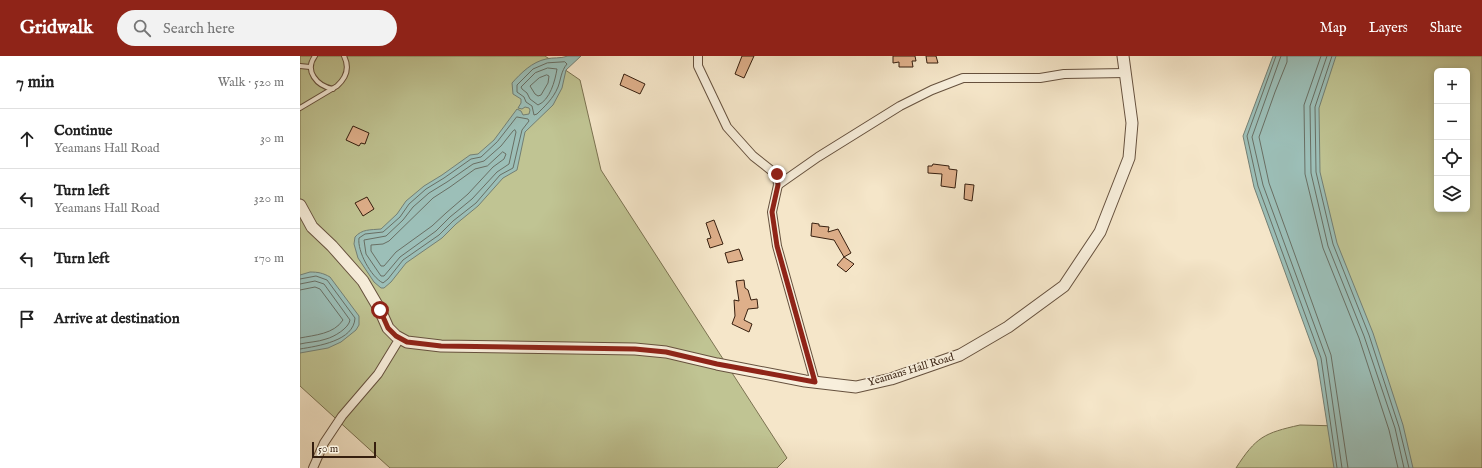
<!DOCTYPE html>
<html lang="en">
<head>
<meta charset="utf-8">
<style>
	body { margin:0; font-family:"IM FELL English",serif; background:#f2f2f2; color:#222 }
	.controls { position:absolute; right:12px; top:12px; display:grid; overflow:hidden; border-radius:6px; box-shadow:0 2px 6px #0003 }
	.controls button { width:36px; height:36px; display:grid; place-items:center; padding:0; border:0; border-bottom:1px solid #e0e0e0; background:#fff; color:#222; font:20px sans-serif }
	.scale { position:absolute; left:12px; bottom:10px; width:64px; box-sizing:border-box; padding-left:4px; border:2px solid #361f0f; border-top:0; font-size:11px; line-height:14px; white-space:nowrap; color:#361f0f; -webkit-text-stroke:3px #f8efdc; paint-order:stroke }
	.stop { position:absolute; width:12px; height:12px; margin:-9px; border:3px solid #8f2418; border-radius:50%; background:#fff }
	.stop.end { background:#8f2418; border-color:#fff; box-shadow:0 1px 4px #0008 }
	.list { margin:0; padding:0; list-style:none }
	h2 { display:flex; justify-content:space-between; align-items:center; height:52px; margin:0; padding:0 16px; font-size:17px }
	h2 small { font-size:13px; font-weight:400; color:#767676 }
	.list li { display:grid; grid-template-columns:26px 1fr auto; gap:12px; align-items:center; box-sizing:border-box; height:60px; padding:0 16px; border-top:1px solid #e0e0e0 }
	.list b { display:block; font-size:15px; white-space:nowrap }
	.list p { margin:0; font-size:13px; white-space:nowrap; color:#767676 }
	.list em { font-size:13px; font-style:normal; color:#767676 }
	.icon { flex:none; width:22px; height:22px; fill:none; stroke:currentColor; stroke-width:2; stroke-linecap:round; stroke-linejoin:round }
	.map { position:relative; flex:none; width:1182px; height:412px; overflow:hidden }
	header { display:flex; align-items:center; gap:24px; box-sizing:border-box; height:56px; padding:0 20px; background:#8f2418; color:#fff }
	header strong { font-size:19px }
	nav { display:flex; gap:22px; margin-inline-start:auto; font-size:14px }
	.search { width:280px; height:36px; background:#f2f2f2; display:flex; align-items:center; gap:10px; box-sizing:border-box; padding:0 14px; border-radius:22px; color:#767676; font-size:15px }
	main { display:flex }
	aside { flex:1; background:#fff }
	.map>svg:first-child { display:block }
	.green { fill:#c0c493; stroke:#7b7251; fill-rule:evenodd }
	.water { fill:#9cbfb8; stroke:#737f74 }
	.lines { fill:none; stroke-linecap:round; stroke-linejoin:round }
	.shore { stroke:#696f64; stroke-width:1 }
	.building { fill:#deaf8a; stroke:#361f0f }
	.service-casing { stroke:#66513e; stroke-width:6 }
	.minor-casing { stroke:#66513e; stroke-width:10 }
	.tertiary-casing { stroke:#66513e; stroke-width:13 }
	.service { stroke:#f8efdc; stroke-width:4 }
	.minor { stroke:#f8efdc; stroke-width:8 }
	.tertiary { stroke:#f8efdc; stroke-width:11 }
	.route { stroke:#8f2418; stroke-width:5 }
	.labels { text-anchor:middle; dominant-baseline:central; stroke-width:3; stroke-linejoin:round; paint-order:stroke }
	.street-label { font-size:11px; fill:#361f0f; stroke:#f8efdc }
</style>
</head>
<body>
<header>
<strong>Gridwalk</strong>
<div class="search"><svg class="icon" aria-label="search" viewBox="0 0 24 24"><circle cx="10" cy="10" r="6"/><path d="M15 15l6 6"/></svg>Search here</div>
<nav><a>Map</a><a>Layers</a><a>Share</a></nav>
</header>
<main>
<aside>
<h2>7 min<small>Walk · 520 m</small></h2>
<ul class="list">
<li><svg class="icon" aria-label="ahead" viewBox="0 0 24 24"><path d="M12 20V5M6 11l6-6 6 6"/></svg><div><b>Continue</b><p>Yeamans Hall Road</p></div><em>30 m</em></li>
<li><svg class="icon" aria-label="left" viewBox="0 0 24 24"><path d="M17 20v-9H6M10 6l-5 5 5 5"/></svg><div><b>Turn left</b><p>Yeamans Hall Road</p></div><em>320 m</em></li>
<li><svg class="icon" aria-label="left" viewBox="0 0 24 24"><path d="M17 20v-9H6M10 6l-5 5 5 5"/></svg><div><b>Turn left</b></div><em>170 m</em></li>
<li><svg class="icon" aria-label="arrive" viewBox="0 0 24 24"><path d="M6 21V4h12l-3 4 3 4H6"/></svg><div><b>Arrive at destination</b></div></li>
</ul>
</aside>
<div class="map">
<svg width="1182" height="412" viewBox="0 0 1182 412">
	<rect width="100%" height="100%" fill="#f5e6c9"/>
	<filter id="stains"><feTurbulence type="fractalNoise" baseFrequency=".005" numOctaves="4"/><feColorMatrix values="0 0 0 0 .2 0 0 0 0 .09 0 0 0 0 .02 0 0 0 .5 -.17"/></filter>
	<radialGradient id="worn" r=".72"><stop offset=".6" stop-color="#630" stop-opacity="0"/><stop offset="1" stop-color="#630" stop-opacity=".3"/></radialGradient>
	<g class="green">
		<polygon points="0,0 245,0 280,24 301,114 487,402 477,412 90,412 0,330"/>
		<path d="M1023,0H1182V412H1101L1019,174L1012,26ZM1137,15H1167V153H1137Z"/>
		<path d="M1000,369L1040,370L1046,412H936C956,381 964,377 1000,369Z"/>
	</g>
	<g class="water">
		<path d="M268,0H281L266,14L262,32L253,49L225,76L217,114L203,122L178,150L156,168L142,182L106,207L91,226L84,232H81L74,226L58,202L54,188L55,181C62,173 70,174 81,173L97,158L106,145L124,130L142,119L170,99L178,98L194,84L217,53L221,55L223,59L229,58L230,54L229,52L225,51L222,53L218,52L221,47V43L213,38L212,27C221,17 232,6 246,3C254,1 259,3 268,0Z"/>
		<polygon points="973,0 1036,0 1019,52 1020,116 1037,187 1073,277 1103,369 1113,412 1034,412 1017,304 954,131 943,80"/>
		<path d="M10,216C18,216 23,217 30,221L59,260V269L56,274L41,286L28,292L0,297V219Z"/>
	</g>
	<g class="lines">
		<g class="shore">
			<polyline points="976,0 947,80 958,130 1021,302 1037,412"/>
			<polyline points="981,0 952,81 963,129 1026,301 1042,412"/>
			<polyline points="987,0 987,6 975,36 959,81 969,127 1031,299 1048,412"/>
			<polyline points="1021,0 1004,49 1005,118 1023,192 1059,282 1089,374 1098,412"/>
			<polyline points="1027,0 1010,50 1011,117 1028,190 1064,280 1095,372 1104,412"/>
			<polyline points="1032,0 1015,51 1016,116 1033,188 1069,279 1099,371 1109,412"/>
			<path d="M265,6L267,8C261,15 261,23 258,31C253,43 245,50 237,58L234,59L232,50L226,46L224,41L217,36V29L233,13L247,7Z"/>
			<path d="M248,12L257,13C255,25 250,44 238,49L230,43L227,37L222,33L221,31L235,17Z"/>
			<polygon points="247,19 249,20 248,27 241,39 238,40 235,38 230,30 239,22"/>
			<path d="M217,61L228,63L229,65L222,74L213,112L200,119L176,147L153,165L139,179L103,204L88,223L83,227C71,221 57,195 59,182L65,178L83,176L100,161L109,148L126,133L144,122L171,103L181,101L197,86Z"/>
			<polygon points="215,74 216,76 209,108 197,116 172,143 150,161 136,175 100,201 84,220 81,220 66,198 64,184 86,180 103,164 113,151 129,137 147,126 173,108 184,105 201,90 213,75"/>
			<polygon points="203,96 206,98 204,103 193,111 168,138 146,157 132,170 96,196 84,210 81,210 71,195 71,189 83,188 89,185 133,142 150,131 175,113 187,110"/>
			<path d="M0,223L16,220L27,224L55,262C54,285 18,290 0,293"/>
			<path d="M0,228L15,225L24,228L50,264C49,272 34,281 26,283C18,286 8,286 0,288"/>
			<path d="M0,234L15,231L20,233L43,264C34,278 15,279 0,282"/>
		</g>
	</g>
	<g class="building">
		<polygon points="442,0 454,0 444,22 435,18"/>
		<polygon points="593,0 615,0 616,5 612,5 613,11 599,11 599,6 593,7"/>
		<polygon points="626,0 636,0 638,7 627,7"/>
		<polygon points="324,18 345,28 340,38 320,29"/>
		<polygon points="53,70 69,77 65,88 61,87 59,90 46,84"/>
		<polygon points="633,108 649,110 649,113 657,114 655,132 641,130 642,118 628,117 628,110 632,110"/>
		<polygon points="665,128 674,129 672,145 664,143"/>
		<polygon points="67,141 74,153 63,160 55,147"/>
		<polygon points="414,164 423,188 410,192 407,183 411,182 406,167"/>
		<polygon points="512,167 519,168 519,170 529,171 528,176 538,173 551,197 544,201 534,184 511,180"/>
		<polygon points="439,193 443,204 428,207 425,197"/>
		<polygon points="544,201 554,208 546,216 537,209"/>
		<polygon points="444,224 445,232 448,234 451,244 457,243 458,252 448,253 444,264 452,268 449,276 432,268 435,260 434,244 439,245 436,225"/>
	</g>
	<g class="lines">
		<g class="service-casing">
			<g id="service">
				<path d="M15,0C4,15 17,30 33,33"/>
				<polyline points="0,10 10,11"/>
				<path d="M0,52L37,30C46,22 50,12 44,0"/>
			</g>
		</g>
		<g class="minor-casing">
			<g id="minor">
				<polyline points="398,0 398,10 427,71 453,100 477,119 478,129 472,156 477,190 515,326"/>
				<polyline points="478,129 518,101 600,50 632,34 663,22 740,22 764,18 825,17"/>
				<polyline points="13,412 24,387 42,360 78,318 100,282"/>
			</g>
		</g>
		<g class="tertiary-casing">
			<polyline id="tertiary" points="0,149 12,171 32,190 63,225 80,254 88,272 96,280 107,286 141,290 335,293 366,296 417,308 505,325 556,331 591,323 660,299 708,271 764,230 800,176 829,102 832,67 823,0"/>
		</g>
		<use href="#service" class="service"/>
		<use href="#minor" class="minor"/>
		<use href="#tertiary" class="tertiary"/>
	</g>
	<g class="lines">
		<polyline class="route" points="80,254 88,272 96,280 107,286 141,290 335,293 366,296 417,308 515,326 477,190 472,156 478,129 477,118"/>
	</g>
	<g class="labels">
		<g class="street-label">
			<text transform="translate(611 314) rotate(-17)">Yeamans Hall Road</text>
		</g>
	</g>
	<rect width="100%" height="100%" filter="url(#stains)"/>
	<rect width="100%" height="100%" fill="url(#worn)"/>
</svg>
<div class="controls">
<button>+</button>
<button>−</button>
<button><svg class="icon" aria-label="locate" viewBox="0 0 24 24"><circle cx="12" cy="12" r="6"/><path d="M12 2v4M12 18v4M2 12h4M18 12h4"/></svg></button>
<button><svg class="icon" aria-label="layers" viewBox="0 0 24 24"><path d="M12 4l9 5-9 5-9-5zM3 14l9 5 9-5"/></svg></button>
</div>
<div class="scale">50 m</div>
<div class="stop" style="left:80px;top:254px"></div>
<div class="stop end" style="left:477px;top:118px"></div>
</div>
</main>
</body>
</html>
